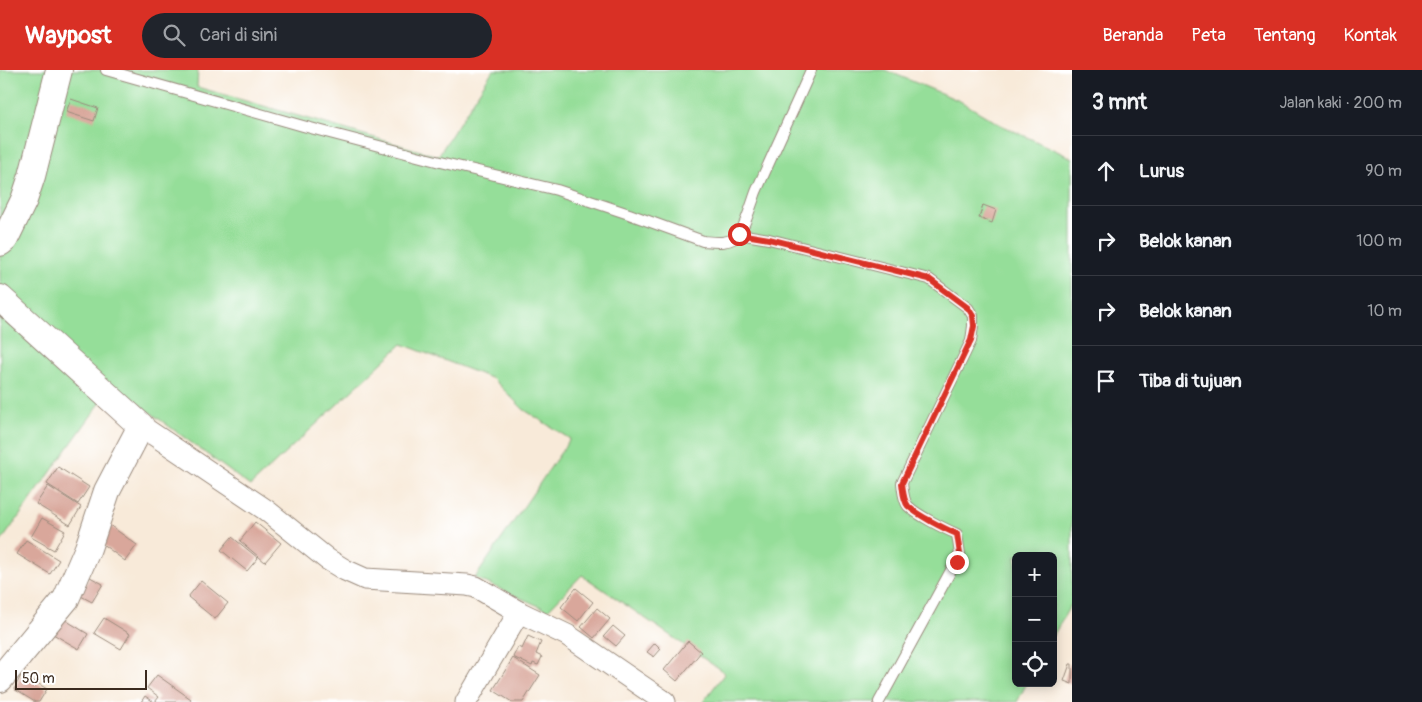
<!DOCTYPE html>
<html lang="id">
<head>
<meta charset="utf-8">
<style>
	body { margin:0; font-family:Pangolin,sans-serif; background:#20242c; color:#f1f3f6 }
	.controls { position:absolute; right:15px; bottom:15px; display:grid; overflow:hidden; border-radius:8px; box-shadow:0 2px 12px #0003 }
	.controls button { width:45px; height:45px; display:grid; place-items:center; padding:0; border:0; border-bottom:1px solid #363941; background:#171b24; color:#f1f3f6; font:25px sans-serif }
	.scale { position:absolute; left:15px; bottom:12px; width:132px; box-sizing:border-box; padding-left:5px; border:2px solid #3b2a1e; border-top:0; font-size:14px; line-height:18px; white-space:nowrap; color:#3b2a1e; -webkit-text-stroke:4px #fff; paint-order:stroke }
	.stop { position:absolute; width:15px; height:15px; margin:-11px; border:4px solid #d93025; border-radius:50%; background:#fff }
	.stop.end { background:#d93025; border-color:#fff; box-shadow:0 1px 5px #0008 }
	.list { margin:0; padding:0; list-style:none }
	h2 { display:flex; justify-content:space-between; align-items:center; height:65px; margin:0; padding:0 20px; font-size:21px }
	h2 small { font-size:16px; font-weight:400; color:#9ea1a6 }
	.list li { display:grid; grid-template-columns:32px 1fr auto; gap:15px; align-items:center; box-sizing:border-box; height:70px; padding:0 20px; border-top:1px solid #363941 }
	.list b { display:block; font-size:19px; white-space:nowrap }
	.list em { font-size:16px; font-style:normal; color:#9ea1a6 }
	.icon { flex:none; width:28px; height:28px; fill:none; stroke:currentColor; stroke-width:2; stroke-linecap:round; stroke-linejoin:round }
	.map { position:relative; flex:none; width:1072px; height:632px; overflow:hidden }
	header { display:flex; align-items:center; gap:30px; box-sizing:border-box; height:70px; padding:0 25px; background:#d93025; color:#fff }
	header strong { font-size:24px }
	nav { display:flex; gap:28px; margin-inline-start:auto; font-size:18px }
	.search { width:350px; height:45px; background:#20242c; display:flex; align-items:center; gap:12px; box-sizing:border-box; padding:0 18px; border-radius:28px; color:#9ea1a6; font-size:19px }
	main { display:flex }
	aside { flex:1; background:#171b24 }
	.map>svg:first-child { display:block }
	.green { fill:#95de99; stroke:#68845c }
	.building { fill:#d9a79b }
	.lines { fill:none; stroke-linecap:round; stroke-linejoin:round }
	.service-casing { stroke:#9a8a7c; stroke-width:12 }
	.minor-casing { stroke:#9a8a7c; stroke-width:23 }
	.tertiary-casing { stroke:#9a8a7c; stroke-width:28 }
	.service { stroke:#fff; stroke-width:10 }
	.minor { stroke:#fff; stroke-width:21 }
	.tertiary { stroke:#fff; stroke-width:26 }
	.route { stroke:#d93025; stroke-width:6 }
</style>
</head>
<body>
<header>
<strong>Waypost</strong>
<div class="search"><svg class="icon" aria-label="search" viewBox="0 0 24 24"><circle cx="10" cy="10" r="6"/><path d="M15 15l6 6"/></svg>Cari di sini</div>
<nav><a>Beranda</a><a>Peta</a><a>Tentang</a><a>Kontak</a></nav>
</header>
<main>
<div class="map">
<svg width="1072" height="632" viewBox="0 0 1072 632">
	<rect width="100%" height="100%" fill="#fff"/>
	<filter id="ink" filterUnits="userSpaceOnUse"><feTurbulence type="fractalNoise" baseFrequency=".02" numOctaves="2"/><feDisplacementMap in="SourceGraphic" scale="10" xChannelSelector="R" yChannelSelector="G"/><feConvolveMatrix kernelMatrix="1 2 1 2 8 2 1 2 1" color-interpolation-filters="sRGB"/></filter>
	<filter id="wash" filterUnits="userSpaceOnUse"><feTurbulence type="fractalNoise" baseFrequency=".0096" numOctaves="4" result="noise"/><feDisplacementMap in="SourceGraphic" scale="20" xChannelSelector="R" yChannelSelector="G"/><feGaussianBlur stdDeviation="1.12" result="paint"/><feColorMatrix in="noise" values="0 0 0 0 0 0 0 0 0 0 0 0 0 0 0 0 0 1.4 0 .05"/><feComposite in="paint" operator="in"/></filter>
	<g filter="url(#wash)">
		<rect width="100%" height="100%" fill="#f8ead9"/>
		<polygon class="green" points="0,0 198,0 197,17 438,86 493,0 885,0 960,31 1001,55 1072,88 1072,536 1070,536 1053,566 1053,486 1016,486 1016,613 1027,613 1017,632 703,632 725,603 582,505 548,540 475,508 570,369 523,339 493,309 402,274 250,416 113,315 0,473"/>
		<g id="blocks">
			<g class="building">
				<polygon points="71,29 98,38 94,51 66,42"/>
				<polygon points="983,135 996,140 992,153 979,148"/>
				<polygon points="58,397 89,417 78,434 47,414"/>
				<polygon points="48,416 81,437 70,455 36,434"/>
				<polygon points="42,448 65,461 54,480 31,467"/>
				<polygon points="255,452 281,473 265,492 240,471"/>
				<polygon points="108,454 137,475 125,491 97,470"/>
				<polygon points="232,467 258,488 247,501 221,480"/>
				<polygon points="26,470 59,490 50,504 17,484"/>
				<polygon points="90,507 103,514 92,532 79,525"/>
				<polygon points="201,511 228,533 215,549 188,527"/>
				<polygon points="576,518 593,532 578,551 561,537"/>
				<polygon points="597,538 610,549 594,568 581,557"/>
				<polygon points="62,548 88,564 79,579 53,564"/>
				<polygon points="104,548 130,564 121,579 94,563"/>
				<polygon points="613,556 625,566 616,576 604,566"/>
				<polygon points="528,566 541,572 536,584 542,587 538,595 533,593 532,596 513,587 518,577 522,579"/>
				<polygon points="688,571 701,582 677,611 664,600"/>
				<polygon points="655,573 661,579 654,587 647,582"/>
				<polygon points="513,588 540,605 523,632 512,632 493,620"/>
				<polygon points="1070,594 1072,594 1072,614 1064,611"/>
				<polygon points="22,604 47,619 39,632 35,632 14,619"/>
				<polygon points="157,605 191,629 189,632 155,632 159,627 147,618"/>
				<polygon points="145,626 154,632 141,632"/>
			</g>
		</g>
	</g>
	<g filter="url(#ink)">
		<use href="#blocks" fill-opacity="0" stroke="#9a8a7c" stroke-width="1"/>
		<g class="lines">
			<g class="service-casing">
				<g id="service">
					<path d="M106,0L303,56L440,92L557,120L629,144L703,171C714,172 730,175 739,164C745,156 752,133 756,122C774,81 793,41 811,0"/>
					<path d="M739,164L769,169L929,209L968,238L973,246V256L971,271L902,413C903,420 903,430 908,436C917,445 945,459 957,464L960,484L879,632"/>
				</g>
			</g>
			<g class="minor-casing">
				<g id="minor">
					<polyline points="141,356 266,440 327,489 345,500 365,509 467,515 476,517 519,542 567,565 665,632"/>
					<polyline points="466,632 519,542"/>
				</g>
			</g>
			<g class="tertiary-casing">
				<g id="tertiary">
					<polyline points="0,173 5,169 24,130 32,106 59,0"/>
					<polyline points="0,228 141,356 107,421 88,478 66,529 0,609"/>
				</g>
			</g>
			<use href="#service" class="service"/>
			<use href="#minor" class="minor"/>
			<use href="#tertiary" class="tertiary"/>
		</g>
	</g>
	<g class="lines" filter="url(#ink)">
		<path class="route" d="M739,164L769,169L929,209L968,238L973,246L974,256L971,270L902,413C903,420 903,430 908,436C917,445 945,459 957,464L960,484L957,492"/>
	</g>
</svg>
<div class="controls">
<button>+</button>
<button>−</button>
<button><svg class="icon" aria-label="locate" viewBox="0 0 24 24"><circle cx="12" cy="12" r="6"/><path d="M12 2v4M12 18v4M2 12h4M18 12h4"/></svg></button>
</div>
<div class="scale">50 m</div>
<div class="stop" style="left:739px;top:164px"></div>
<div class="stop end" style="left:957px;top:492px"></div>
</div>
<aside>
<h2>3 mnt<small>Jalan kaki · 200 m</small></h2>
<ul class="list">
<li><svg class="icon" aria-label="ahead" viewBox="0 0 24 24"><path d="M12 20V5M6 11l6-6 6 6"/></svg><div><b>Lurus</b></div><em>90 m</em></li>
<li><svg class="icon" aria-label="right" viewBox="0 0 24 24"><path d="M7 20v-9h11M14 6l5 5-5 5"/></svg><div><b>Belok kanan</b></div><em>100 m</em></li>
<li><svg class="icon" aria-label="right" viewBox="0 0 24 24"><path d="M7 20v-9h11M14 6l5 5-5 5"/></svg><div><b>Belok kanan</b></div><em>10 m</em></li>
<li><svg class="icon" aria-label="arrive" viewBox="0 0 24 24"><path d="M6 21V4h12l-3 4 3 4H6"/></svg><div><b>Tiba di tujuan</b></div></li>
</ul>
</aside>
</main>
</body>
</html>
